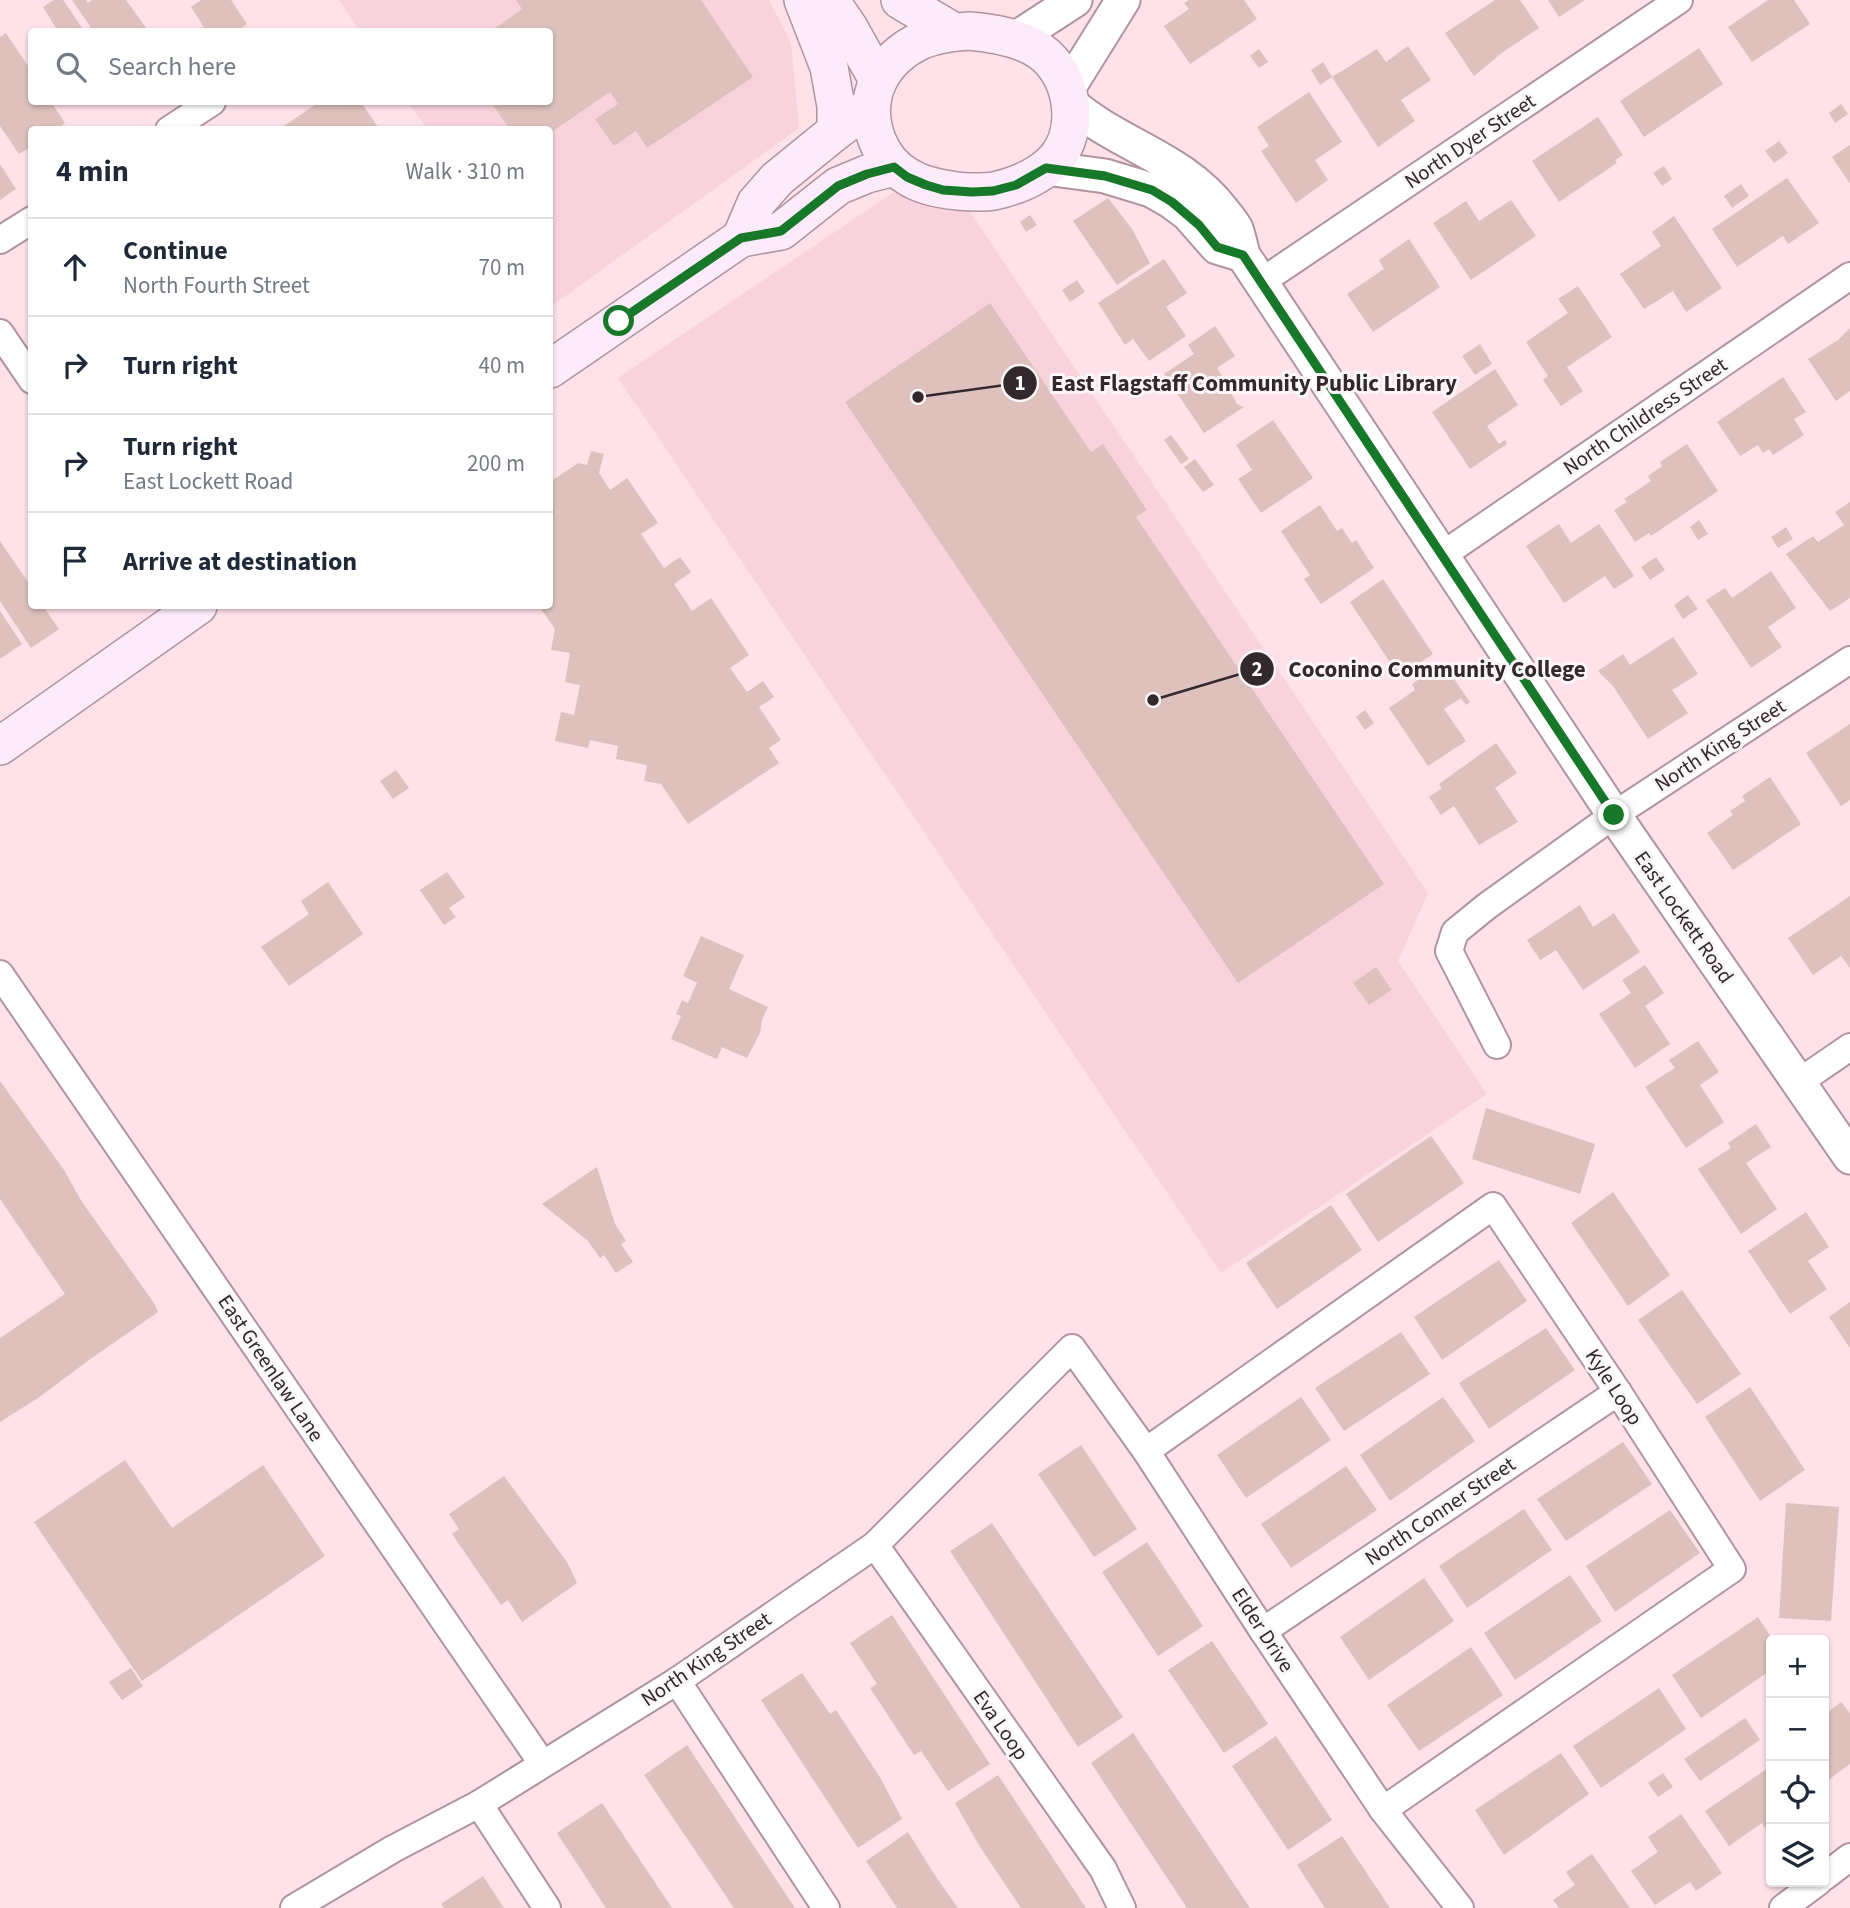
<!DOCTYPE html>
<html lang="en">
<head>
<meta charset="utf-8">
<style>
	body { margin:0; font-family:"Source Sans 3",sans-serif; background:#f2f2f3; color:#1f2937 }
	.controls { position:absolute; right:21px; bottom:21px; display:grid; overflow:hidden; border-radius:7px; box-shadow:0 2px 5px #0004 }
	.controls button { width:63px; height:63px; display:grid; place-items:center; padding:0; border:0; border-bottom:2px solid #e0e1e3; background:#fff; color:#1f2937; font:35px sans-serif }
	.stop { position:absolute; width:21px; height:21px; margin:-16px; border:5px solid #187829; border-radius:50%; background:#fff }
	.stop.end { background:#187829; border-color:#fff; box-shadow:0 2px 7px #0008 }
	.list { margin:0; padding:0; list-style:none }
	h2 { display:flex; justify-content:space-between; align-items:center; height:91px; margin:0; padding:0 28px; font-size:30px }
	h2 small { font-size:23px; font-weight:400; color:#747a83 }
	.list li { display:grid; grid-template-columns:46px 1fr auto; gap:21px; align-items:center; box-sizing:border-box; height:98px; padding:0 28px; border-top:2px solid #e0e1e3 }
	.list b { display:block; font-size:26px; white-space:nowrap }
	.list p { margin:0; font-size:23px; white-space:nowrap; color:#747a83 }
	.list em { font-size:23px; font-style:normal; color:#747a83 }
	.icon { flex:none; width:38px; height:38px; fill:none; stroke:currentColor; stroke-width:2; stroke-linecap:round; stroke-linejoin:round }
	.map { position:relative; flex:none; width:1850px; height:1908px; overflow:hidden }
	.search { position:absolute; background:#fff; box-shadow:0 2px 5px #0004; left:28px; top:28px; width:525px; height:77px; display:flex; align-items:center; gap:18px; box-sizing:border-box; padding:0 24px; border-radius:7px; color:#747a83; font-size:26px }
	.panel { position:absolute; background:#fff; box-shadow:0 2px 5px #0004; left:28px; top:126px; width:525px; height:483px; border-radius:7px }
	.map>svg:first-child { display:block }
	.built { fill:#f8d3dd }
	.building { fill:#dec1bd }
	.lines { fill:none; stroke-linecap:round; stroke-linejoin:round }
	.minor-casing { stroke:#b0959d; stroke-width:30 }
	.tertiary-casing { stroke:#b0959d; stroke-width:37 }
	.secondary-casing { stroke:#b0959d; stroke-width:40 }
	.minor { stroke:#fff; stroke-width:26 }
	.tertiary { stroke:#fff; stroke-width:33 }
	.secondary { stroke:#fcebfa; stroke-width:37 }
	.route { stroke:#187829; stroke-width:9 }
	.labels { text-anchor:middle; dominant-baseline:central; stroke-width:6; stroke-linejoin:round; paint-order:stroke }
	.street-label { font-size:21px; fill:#33292c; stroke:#fbf6f7 }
	.leader { fill:none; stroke:#33292c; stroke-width:2.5 }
	.callout-dot { fill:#33292c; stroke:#fbf6f7; stroke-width:2.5 }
	.mark-label { font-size:21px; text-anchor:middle; font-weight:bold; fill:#fff }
	.callout-label { font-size:23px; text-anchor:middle; font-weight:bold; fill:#33292c; stroke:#fbf6f7; stroke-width:6; stroke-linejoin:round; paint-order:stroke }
</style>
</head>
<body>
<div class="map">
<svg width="1850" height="1908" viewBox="0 0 1850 1908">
	<rect width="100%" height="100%" fill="#fee1e9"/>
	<g class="built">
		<polygon points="339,0 769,0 791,43 799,128 550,307 550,130 427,129 408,102 550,102 550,32 360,31"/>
		<polygon points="937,163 1428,893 1398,961 1487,1094 1221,1273 618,378"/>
	</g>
	<g class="building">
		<polygon points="54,0 63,0 85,32 51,32 56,28 43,7"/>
		<polygon points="72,0 86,0 88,3 92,0 126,0 149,32 94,32"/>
		<polygon points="201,0 231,0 247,24 236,32 207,32 191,7"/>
		<polygon points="516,0 701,0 753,77 647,148 636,131 614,146 595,119 618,104 610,92 550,133 550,130 510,130 491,102 550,102 550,32 490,32 522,9"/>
		<polygon points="1189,0 1244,0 1257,19 1190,64 1164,26 1189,9 1184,3"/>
		<polygon points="1495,0 1520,0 1539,28 1503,52 1474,76 1445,33"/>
		<polygon points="1548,0 1585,0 1559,17"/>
		<polygon points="1768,0 1794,0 1810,24 1752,62 1728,27"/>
		<polygon points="6,33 32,72 32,102 51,102 65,123 56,130 32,130 32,146 19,154 0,126 0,37"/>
		<polygon points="1408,46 1431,80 1401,100 1415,121 1378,147 1332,77 1320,85 1311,70 1323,62 1332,77 1377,49 1386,62"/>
		<polygon points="1699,48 1723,84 1644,137 1620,101"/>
		<polygon points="1259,49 1268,62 1259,68 1250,56"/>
		<polygon points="1309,92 1342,142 1315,160 1328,180 1296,203 1261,151 1269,146 1257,127"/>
		<polygon points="319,102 361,102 380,130 278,130"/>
		<polygon points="1841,104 1848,114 1835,123 1829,113"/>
		<polygon points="1598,117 1623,155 1615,160 1617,163 1559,202 1532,161"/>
		<polygon points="1779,141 1788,153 1774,163 1765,151"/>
		<polygon points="1850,145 1850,184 1832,157"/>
		<polygon points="0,164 16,189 0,200"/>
		<polygon points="1664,166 1672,179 1662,186 1653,173"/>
		<polygon points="1787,178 1819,223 1788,244 1783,236 1737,267 1712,229"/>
		<polygon points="1741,184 1749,196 1732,208 1724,196"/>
		<polygon points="1108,198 1132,229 1150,263 1117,285 1073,221"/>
		<polygon points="1511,200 1536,236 1471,280 1433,223 1466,201 1479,221"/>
		<polygon points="1030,215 1037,225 1026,232 1020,222"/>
		<polygon points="1674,216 1722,288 1686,312 1673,291 1644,309 1620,274 1661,246 1652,232"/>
		<polygon points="1409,239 1440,287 1373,332 1347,294 1384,269 1379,260"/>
		<polygon points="1164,259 1187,293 1166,307 1186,336 1149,361 1133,339 1125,345 1098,303"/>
		<polygon points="1077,280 1085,292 1070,302 1062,290"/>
		<polygon points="1578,286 1612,337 1567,367 1583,391 1561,406 1543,380 1548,376 1526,342 1568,313 1558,299"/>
		<polygon points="990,303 1091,452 1103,444 1147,510 1136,517 1384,884 1238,983 845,402"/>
		<polygon points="1215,326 1235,356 1217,368 1225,381 1237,404 1244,407 1204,433 1164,374 1194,354 1188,345"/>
		<polygon points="1850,328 1850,391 1836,401 1808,359 1838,340"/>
		<polygon points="1480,344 1492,364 1475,375 1462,356"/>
		<polygon points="1495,369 1518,405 1487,426 1499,444 1505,440 1507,444 1470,469 1432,412"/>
		<polygon points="1783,377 1806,412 1794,419 1804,435 1773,455 1769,449 1763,453 1758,445 1740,456 1717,422"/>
		<polygon points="1273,420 1313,478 1261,513 1238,479 1252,470 1236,445"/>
		<polygon points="1171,435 1189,459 1181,464 1164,440"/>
		<polygon points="1687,444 1718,491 1651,536 1649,533 1635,542 1614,510 1627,502 1624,499 1651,481 1648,476 1662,466 1660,462"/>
		<polygon points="591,451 604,454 599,473 610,490 627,478 658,523 641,534 664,568 680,557 691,572 674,584 692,611 711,598 749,655 730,668 747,692 763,681 774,697 759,707 781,740 769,748 779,763 688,824 661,784 644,781 647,765 616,759 618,746 590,740 588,748 555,741 561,712 574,715 580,685 565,682 570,653 551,650 555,629 539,606 550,606 550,482 578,463 587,465"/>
		<polygon points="1195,459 1214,485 1203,492 1184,467"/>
		<polygon points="1850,502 1850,598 1830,611 1786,554 1813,536 1818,542 1844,525 1835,512"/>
		<polygon points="1320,505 1337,531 1342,528 1352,543 1356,540 1374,568 1321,604 1304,579 1310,575 1281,531"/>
		<polygon points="1699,520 1708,534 1698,540 1690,527"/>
		<polygon points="1559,524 1571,543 1599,524 1634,576 1614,589 1605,576 1564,603 1526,546"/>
		<polygon points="1786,527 1793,539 1778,548 1771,537"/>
		<polygon points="0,541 32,588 32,606 43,606 59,629 31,648 0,601"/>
		<polygon points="1656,557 1665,570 1650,580 1641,567"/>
		<polygon points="1771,571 1796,608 1768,627 1782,647 1751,668 1706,600 1725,588 1732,598"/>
		<polygon points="1383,579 1433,654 1399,676 1350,602"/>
		<polygon points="1688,595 1698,609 1683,619 1674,605"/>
		<polygon points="0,611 22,644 0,659"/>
		<polygon points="1673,637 1698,674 1672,690 1688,713 1648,739 1613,686 1598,671 1623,654 1630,665"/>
		<polygon points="1443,663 1470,702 1466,705 1461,698 1444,709 1466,741 1428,766 1389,708 1415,690 1412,684"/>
		<polygon points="1365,710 1374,723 1365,730 1356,717"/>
		<polygon points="1850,724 1850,800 1841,806 1806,753"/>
		<polygon points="1496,743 1517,773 1495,788 1518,822 1479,845 1454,806 1441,815 1429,797 1442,788 1439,784"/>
		<polygon points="396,770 409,788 393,799 380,781"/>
		<polygon points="1770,777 1801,824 1733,870 1707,833 1733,815 1730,811 1745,801 1742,796"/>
		<polygon points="447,872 465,897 449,908 456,917 444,925 420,890"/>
		<polygon points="328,882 363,934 289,986 261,947 309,914 301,901"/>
		<polygon points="1850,896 1850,968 1841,956 1813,975 1788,938"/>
		<polygon points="1580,905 1593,927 1614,913 1640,952 1583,990 1556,950 1540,960 1527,940"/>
		<polygon points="701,936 744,955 729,989 768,1007 762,1020 760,1033 747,1058 722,1047 717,1059 671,1039 681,1016 676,1014 682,1000 688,1003 697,983 683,976"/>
		<polygon points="1645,965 1664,993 1645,1006 1670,1044 1635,1068 1599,1014 1631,993 1622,980"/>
		<polygon points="1376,967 1392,990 1369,1005 1353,983"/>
		<polygon points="1698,1041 1719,1072 1700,1085 1724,1122 1686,1148 1645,1087 1675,1068 1669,1060"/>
		<polygon points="0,1081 64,1170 82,1202 154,1303 158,1312 89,1360 38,1398 0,1422 0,1338 65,1294 0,1199"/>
		<polygon points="1486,1108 1595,1144 1580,1194 1472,1159"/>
		<polygon points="1756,1124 1771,1147 1746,1163 1777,1209 1741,1234 1698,1169 1731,1148 1728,1143"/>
		<polygon points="1431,1136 1464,1183 1378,1242 1346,1194"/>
		<polygon points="597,1167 615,1224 626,1241 621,1244 633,1262 616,1273 604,1255 600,1258 588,1241 542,1204"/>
		<polygon points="1613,1192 1670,1275 1628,1306 1571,1223"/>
		<polygon points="1331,1205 1362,1250 1277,1309 1246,1263"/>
		<polygon points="1806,1212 1829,1247 1808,1261 1827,1289 1790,1314 1748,1251"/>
		<polygon points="1499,1260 1527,1301 1442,1360 1414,1317"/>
		<polygon points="1682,1290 1741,1374 1697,1404 1638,1320"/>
		<polygon points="1850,1302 1850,1348 1829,1317"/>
		<polygon points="1546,1328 1575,1370 1489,1429 1459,1383"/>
		<polygon points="1401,1332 1430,1374 1344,1431 1315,1388"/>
		<polygon points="1750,1387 1805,1470 1760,1501 1705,1417"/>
		<polygon points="1301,1397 1331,1440 1246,1498 1217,1455"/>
		<polygon points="1443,1397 1475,1441 1390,1501 1360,1455"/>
		<polygon points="1623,1442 1652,1484 1566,1541 1537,1499"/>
		<polygon points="1081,1445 1137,1529 1094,1557 1038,1474"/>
		<polygon points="125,1460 172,1528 263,1465 325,1556 142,1681 34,1522"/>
		<polygon points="1346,1466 1377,1510 1291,1568 1261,1524"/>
		<polygon points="504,1476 567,1562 577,1583 522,1622 508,1600 501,1605 454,1537 452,1534 459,1529 449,1514"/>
		<polygon points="1786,1503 1839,1507 1831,1621 1779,1618"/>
		<polygon points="1524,1509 1552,1550 1467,1608 1439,1566"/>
		<polygon points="1670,1510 1700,1553 1615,1612 1586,1566"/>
		<polygon points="992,1523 1123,1717 1078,1747 950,1551"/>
		<polygon points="1147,1542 1203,1626 1158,1656 1102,1572"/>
		<polygon points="1570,1575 1602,1621 1515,1680 1484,1633"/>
		<polygon points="1424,1578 1454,1621 1369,1680 1340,1637"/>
		<polygon points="892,1615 990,1764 948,1791 921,1751 914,1755 870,1688 877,1684 850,1643"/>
		<polygon points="1758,1617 1773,1640 1771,1640 1771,1670 1701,1718 1672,1675"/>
		<polygon points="1212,1641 1268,1724 1224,1753 1168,1670"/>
		<polygon points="1471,1647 1503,1695 1419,1751 1387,1705"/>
		<polygon points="131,1668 143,1686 122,1700 109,1682"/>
		<polygon points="802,1673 830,1714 836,1710 881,1779 902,1819 858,1848 761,1700"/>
		<polygon points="1659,1688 1686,1729 1601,1788 1573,1746"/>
		<polygon points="1841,1702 1850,1713 1850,1764 1824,1783 1824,1736 1830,1731 1824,1723 1824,1715"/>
		<polygon points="1745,1718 1760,1740 1700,1781 1684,1759"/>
		<polygon points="1133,1733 1250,1908 1187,1908 1091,1763"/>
		<polygon points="1276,1736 1332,1820 1288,1850 1232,1766"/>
		<polygon points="687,1745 795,1908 734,1908 644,1775"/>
		<polygon points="1561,1753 1589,1794 1504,1855 1475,1810"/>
		<polygon points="1765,1770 1771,1779 1771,1828 1767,1831 1762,1823 1729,1846 1705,1811"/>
		<polygon points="1663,1773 1673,1787 1658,1797 1648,1783"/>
		<polygon points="998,1775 1086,1908 1021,1908 980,1847 955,1803"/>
		<polygon points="602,1803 672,1908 606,1908 557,1833"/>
		<polygon points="1681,1814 1722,1873 1696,1891 1690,1882 1655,1905 1631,1871 1658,1852 1648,1837"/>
		<polygon points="908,1832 936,1877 958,1908 897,1908 866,1861"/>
		<polygon points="1342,1836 1390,1908 1325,1908 1297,1865"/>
		<polygon points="1592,1854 1630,1908 1559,1908 1553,1900 1575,1885 1566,1872"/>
		<polygon points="483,1876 504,1908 444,1908 441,1904"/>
	</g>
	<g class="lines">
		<g class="minor-casing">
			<g id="minor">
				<polyline points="169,130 212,102"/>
				<polyline points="0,240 32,220"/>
				<polyline points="1261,282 1679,0"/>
				<polyline points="0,333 32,380"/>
				<polyline points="1441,556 1850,276"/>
				<polyline points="0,974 542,1763"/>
				<polyline points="1497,1045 1449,951 1455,932 1487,906 1614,815 1850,660"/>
				<polyline points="1799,1082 1850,1047"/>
				<polyline points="1146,1451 1493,1206 1618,1392 1732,1569 1383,1810"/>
				<polyline points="875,1545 1103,1869 1122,1908"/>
				<polyline points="1263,1631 1618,1392"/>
				<polyline points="677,1681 826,1908"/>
				<polyline points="479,1804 547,1908"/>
				<polyline points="1824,1877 1850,1857"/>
				<polyline points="294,1908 393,1849 479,1804 677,1681 875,1545 1072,1348 1146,1451 1263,1631 1383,1810 1460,1908"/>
				<polyline points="1783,1908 1818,1882"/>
			</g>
		</g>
		<g class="tertiary-casing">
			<g id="tertiary">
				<polyline points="1015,39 1075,0"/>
				<polyline points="1067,90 1123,0"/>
				<path d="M1070,103C1119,146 1182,157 1223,211C1228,217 1233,223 1236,229C1239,237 1241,247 1243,255L1614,815L1850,1157"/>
				<polyline points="1046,168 1105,176 1151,190 1172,202 1188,214 1217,247 1243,255"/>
			</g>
		</g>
		<g class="secondary-casing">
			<g id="secondary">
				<polyline points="803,0 829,67 836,106 836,131"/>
				<polyline points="830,0 849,28 878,80"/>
				<polyline points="900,0 954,32"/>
				<path d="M969,31C993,33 1019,37 1040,51C1073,74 1082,129 1055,160C1040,176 1016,186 994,191C982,193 970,192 957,191C940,189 922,186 907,176C893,168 883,155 877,140C861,97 881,59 922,40C937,34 953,32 969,31Z"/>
				<polyline points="741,238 756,203 777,179 836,131 870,106"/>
				<polyline points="550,369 741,238 781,231 838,186 867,174 894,167"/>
				<polyline points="0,746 198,606"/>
			</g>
		</g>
		<use href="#minor" class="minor"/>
		<use href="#tertiary" class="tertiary"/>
		<use href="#secondary" class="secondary"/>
	</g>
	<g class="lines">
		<polyline class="route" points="619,321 741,238 781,231 838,186 867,174 894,167 907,177 926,185 943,190 972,192 993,191 1016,185 1046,168 1105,176 1152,190 1172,202 1199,225 1217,247 1243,255 1614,815"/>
	</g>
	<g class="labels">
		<g class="street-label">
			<text transform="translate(1470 141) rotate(-34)">North Dyer Street</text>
			<text transform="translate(1645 416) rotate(-34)">North Childress Street</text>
			<text transform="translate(1720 745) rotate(-33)">North King Street</text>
			<text transform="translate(1684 917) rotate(55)">East Lockett Road</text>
			<text transform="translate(271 1368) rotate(56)">East Greenlaw Lane</text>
			<text transform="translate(1614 1387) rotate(57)">Kyle Loop</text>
			<text transform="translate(1440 1511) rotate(-34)">North Conner Street</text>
			<text transform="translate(1263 1630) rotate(57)">Elder Drive</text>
			<text transform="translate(706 1659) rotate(-34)">North King Street</text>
			<text transform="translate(1001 1725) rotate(55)">Eva Loop</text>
		</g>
	</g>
	<path class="leader" d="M918 397L1020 383M1153 700L1257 669"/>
	<g class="callout-dot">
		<circle cx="918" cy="397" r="7"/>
		<circle cx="1153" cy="700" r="7"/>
		<circle cx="1020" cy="383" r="18"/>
		<circle cx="1257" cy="669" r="18"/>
	</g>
	<g class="mark-label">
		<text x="1020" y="390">1</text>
		<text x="1257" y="676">2</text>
	</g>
	<g class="callout-label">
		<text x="1254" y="391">East Flagstaff Community Public Library</text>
		<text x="1437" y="677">Coconino Community College</text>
	</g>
</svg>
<div class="controls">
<button>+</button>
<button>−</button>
<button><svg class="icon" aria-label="locate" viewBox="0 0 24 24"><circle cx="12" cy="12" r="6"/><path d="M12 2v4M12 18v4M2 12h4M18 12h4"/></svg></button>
<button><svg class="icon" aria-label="layers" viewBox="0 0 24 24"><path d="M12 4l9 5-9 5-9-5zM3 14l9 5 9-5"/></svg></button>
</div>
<div class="stop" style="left:619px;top:321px"></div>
<div class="stop end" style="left:1614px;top:815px"></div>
<div class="search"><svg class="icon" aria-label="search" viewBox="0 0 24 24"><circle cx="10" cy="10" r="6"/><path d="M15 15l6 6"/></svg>Search here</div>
<section class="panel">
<h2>4 min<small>Walk · 310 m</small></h2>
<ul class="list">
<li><svg class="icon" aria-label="ahead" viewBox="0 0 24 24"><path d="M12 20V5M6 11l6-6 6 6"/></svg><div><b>Continue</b><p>North Fourth Street</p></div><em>70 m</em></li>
<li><svg class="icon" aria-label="right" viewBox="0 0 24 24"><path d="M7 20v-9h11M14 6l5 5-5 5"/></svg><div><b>Turn right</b></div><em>40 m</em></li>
<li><svg class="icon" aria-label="right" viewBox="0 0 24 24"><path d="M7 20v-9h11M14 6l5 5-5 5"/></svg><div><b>Turn right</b><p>East Lockett Road</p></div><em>200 m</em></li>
<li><svg class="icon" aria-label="arrive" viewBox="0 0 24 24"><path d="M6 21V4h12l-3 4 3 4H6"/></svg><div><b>Arrive at destination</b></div></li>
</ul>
</section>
</div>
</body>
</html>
